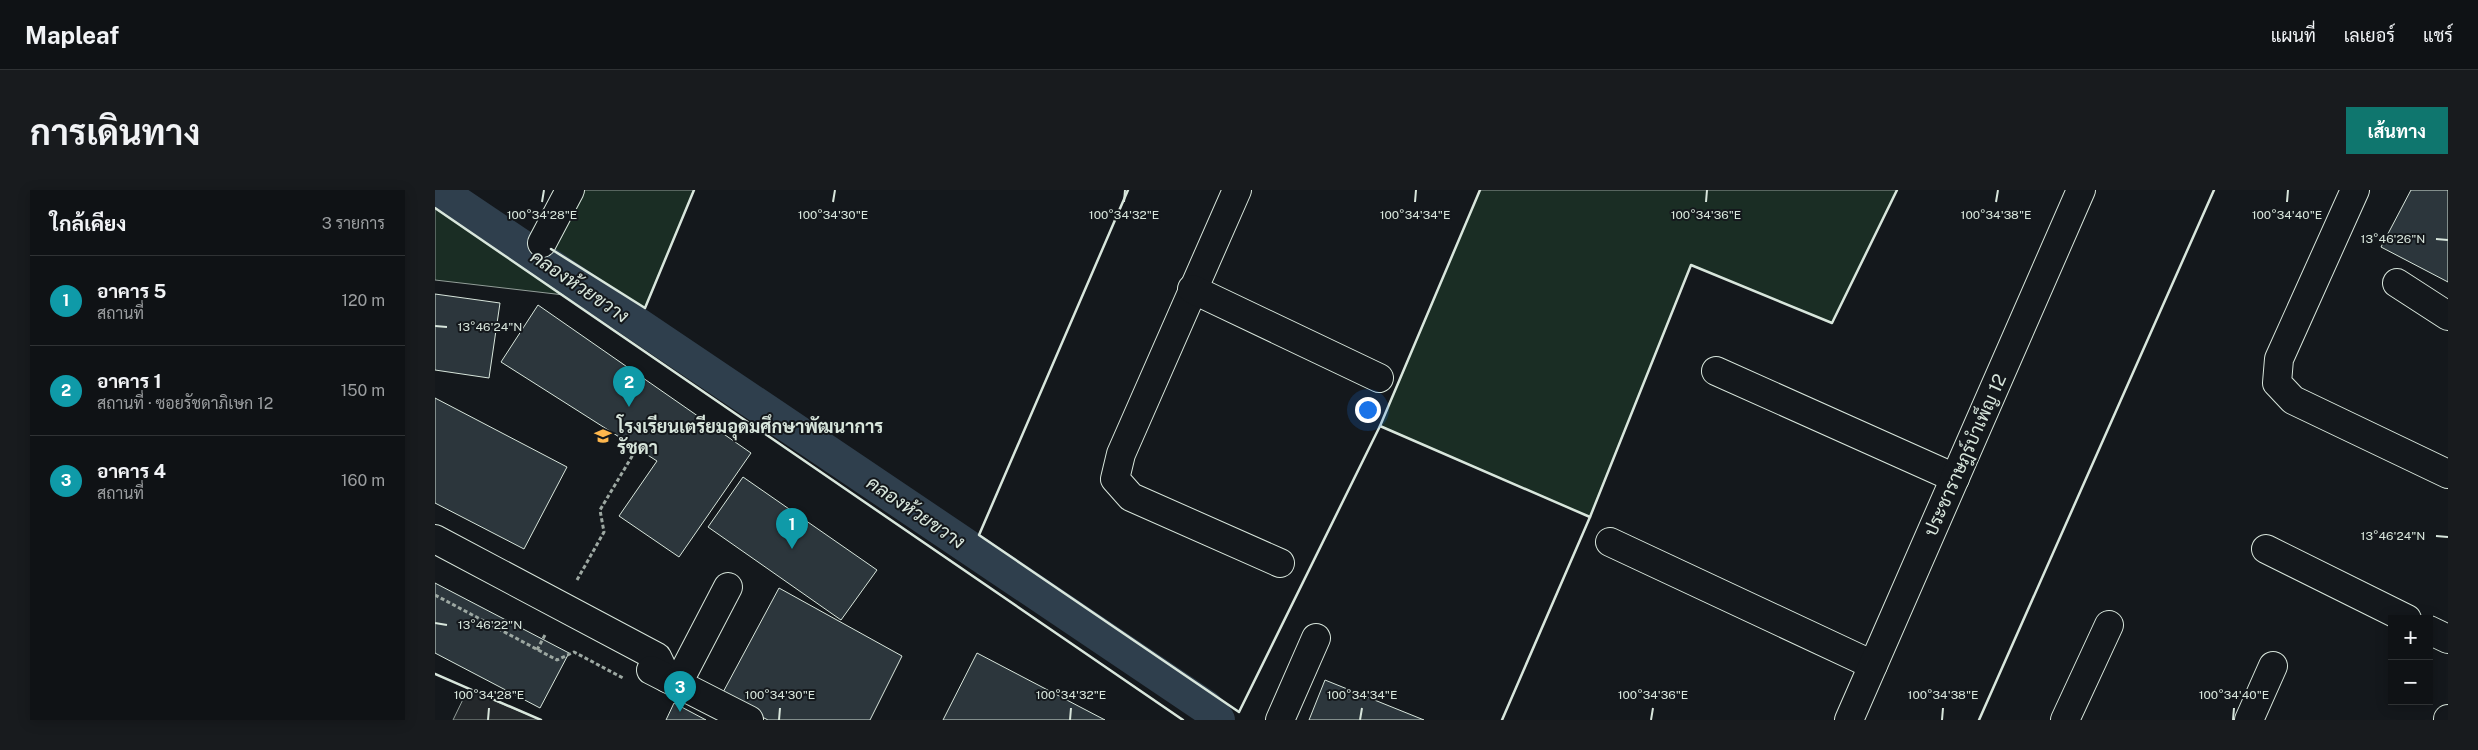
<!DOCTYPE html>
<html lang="th">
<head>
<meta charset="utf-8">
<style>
	body { margin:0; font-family:"Public Sans",Sarabun,sans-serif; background:#181b1e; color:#f1f3f6 }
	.controls { position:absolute; right:15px; bottom:15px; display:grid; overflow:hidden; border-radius:0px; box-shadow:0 2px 12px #0003 }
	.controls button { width:45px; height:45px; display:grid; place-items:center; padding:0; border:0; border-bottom:1px solid #2f3234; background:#0f1215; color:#f1f3f6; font:25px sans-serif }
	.you { position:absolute; left:932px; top:219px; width:18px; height:18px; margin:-12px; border:4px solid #fff; border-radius:50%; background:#1a73e8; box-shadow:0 0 0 8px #1a73e833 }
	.badge { display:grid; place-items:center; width:32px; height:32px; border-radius:50%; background:#0f766e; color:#fff; font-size:16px; font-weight:700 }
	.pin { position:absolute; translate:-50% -41px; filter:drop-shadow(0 1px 2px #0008) }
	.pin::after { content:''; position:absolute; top:26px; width:18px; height:15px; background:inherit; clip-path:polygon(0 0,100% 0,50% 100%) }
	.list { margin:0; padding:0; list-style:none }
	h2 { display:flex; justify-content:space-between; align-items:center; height:65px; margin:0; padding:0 20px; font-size:21px }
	h2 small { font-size:16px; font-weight:400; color:#9b9ea0 }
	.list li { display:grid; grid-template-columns:32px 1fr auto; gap:15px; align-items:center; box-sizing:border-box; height:90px; padding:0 20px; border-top:1px solid #2f3234 }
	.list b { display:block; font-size:19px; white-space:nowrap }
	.list p { margin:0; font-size:16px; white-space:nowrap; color:#9b9ea0 }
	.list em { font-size:16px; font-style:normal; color:#9b9ea0 }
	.map { position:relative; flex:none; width:2013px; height:530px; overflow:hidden; border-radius:0px }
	header { display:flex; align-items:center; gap:30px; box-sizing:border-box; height:70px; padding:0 25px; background:#0f1215; border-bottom:1px solid #2f3234 }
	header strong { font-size:24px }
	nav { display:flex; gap:28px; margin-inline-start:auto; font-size:18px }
	.intro { display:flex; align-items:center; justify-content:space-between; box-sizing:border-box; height:120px; padding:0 30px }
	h1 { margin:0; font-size:35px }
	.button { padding:12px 22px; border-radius:0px; background:#0f766e; color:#fff; font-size:18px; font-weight:700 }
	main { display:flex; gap:30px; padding:0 30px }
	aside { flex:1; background:#0f1215; border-radius:0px; box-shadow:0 2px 12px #0003 }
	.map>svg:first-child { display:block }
	.green { fill:#1a2d24; stroke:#939e99 }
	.parking { fill:#24282b; stroke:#939e99 }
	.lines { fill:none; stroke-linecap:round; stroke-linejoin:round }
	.canal { stroke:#2f3f4d; stroke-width:34 }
	.building { fill:#2c363c; stroke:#d8e6dc }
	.minor-casing { stroke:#d8e6dc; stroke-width:30 }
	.major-casing { stroke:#d8e6dc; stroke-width:30 }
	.path { stroke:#9da8a2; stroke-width:3; stroke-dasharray:4 2.5; stroke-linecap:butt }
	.minor { stroke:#14181c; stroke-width:28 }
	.major { stroke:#14181c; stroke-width:28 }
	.wall { stroke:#d8e6dc; stroke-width:2.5 }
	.ticks { fill:none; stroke:#d8e6dc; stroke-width:2 }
	.labels { text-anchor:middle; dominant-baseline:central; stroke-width:4; stroke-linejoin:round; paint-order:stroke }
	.poi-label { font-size:18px; font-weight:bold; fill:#d8e6dc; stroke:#14181c; text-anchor:start }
	.street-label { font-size:18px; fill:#d8e6dc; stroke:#14181c }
	.water-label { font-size:19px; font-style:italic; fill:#d8e6dc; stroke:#14181c }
	.ticks-label { font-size:12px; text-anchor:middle; fill:#d8e6dc; stroke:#14181c; stroke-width:4; stroke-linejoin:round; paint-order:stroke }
</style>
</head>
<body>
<header>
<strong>Mapleaf</strong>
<nav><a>แผนที่</a><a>เลเยอร์</a><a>แชร์</a></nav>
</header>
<div class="intro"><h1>การเดินทาง</h1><a class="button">เส้นทาง</a></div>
<main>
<aside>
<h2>ใกล้เคียง<small>3 รายการ</small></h2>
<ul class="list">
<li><span class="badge" style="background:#0f9aa8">1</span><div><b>อาคาร 5</b><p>สถานที่</p></div><em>120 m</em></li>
<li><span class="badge" style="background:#0f9aa8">2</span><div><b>อาคาร 1</b><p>สถานที่ · ซอยรัชดาภิเษก 12</p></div><em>150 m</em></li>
<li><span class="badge" style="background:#0f9aa8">3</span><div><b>อาคาร 4</b><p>สถานที่</p></div><em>160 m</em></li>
</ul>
</aside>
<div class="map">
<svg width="2013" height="530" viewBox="0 0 2013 530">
	<rect width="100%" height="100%" fill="#14181c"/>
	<g class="green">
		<polygon points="148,0 259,0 210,118 115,60"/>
		<polygon points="1045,0 1462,0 1397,133 1256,75 1155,327 945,236"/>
		<polygon points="0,18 129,105 0,90"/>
	</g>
	<polygon class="parking" points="33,499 60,511 106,530 18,530"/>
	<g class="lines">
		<polyline class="canal" points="3,0 771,517 783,530"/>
	</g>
	<g class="building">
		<polygon points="1976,0 2013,0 2013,92 1946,57"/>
		<polygon points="0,104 65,113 54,188 0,180"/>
		<polygon points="103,115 316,263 244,367 184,326 222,271 66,172"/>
		<polygon points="0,208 132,277 89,359 0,313"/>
		<polygon points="308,287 442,380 406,430 273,337"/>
		<polygon points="0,393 134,463 105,518 0,463"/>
		<polygon points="344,398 467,466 435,530 333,530 286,506"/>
		<polygon points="542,463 670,530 508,530"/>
		<polygon points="890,490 989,530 874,530"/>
		<polygon points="239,513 271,530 231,530"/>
	</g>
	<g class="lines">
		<g class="minor-casing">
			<g id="minor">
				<polyline points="802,0 686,264 680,289 696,307 845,373"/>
				<polyline points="1920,0 1844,169 1842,193 1858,210 2013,284"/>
				<polyline points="107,53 135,0"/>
				<polyline points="1962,93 2013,126"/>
				<polyline points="757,99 944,188"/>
				<polyline points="1281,181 1520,288"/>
				<polyline points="0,349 222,467 232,488"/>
				<polyline points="1175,352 1438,475"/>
				<polyline points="1831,359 1972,429"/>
				<polyline points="1994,440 2013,449"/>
				<polyline points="216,480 314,530"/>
				<polyline points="243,493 293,397"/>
				<polyline points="845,530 881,448"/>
				<polyline points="1414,530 1646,0"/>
				<polyline points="1630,530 1674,435"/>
				<polyline points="1814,530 1838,476"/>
			</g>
		</g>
		<g class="major-casing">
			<polyline id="major" points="2013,530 2013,529"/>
		</g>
		<g class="path">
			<polyline points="142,390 169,342 165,320 199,263"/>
			<polyline points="0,405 122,470 139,462 188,488"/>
			<polyline points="102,460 111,443"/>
		</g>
		<use href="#minor" class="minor"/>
		<use href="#major" class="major"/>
		<g class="wall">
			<polyline points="693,0 544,345 804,522 945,236 1045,0"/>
			<polyline points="0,18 748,530"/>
			<polyline points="116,59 210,118 259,0"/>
			<polyline points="945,236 1155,327"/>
			<polyline points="0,484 106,530"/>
			<polyline points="1067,530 1155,327 1256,75 1397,133 1462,0"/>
			<polyline points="1544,530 1779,0"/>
		</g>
	</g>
	<path class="ticks" d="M107,12L109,0M398,12L400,0M689,12L690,0M980,12L981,0M1271,12L1272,0M1561,12L1563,0M1852,12L1853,0M2001,49L2013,50M0,136L12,137M2001,346L2013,347M0,433L12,435M53,530L54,518M344,530L345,518M635,530L636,518M925,530L927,518M1216,530L1218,518M1507,530L1508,518M1798,530L1799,518"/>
	<defs>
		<g id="school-bare" transform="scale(1.35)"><path d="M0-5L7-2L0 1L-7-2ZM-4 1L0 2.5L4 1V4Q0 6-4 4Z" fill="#ffb74d" stroke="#14181c" stroke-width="2.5" paint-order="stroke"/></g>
	</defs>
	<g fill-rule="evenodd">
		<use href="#school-bare" x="168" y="246"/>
	</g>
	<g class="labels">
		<g class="poi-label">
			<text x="182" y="236">โรงเรียนเตรียมอุดมศึกษาพัฒนาการ<tspan x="182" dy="21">รัชดา</tspan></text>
		</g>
		<g class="street-label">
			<text transform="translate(1530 265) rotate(-66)">ประชาราษฎร์บำเพ็ญ 12</text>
		</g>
		<g class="water-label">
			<text transform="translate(145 96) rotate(34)">คลองห้วยขวาง</text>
			<text transform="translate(481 322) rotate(34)">คลองห้วยขวาง</text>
		</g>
	</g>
	<g class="ticks-label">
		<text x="107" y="29">100°34'28"E</text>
		<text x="398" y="29">100°34'30"E</text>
		<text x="689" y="29">100°34'32"E</text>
		<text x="980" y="29">100°34'34"E</text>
		<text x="1271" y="29">100°34'36"E</text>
		<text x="1561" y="29">100°34'38"E</text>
		<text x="1852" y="29">100°34'40"E</text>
		<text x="1958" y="53">13°46'26"N</text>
		<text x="55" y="141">13°46'24"N</text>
		<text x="1958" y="350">13°46'24"N</text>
		<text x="55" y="439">13°46'22"N</text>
		<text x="54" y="509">100°34'28"E</text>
		<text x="345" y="509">100°34'30"E</text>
		<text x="636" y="509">100°34'32"E</text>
		<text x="927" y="509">100°34'34"E</text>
		<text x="1218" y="509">100°34'36"E</text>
		<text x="1508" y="509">100°34'38"E</text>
		<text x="1799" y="509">100°34'40"E</text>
	</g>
</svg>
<div class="controls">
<button>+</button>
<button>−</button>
</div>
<div class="you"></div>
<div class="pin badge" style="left:357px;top:359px;background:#0f9aa8">1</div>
<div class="pin badge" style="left:194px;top:217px;background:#0f9aa8">2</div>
<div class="pin badge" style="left:245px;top:522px;background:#0f9aa8">3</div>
</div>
</main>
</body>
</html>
